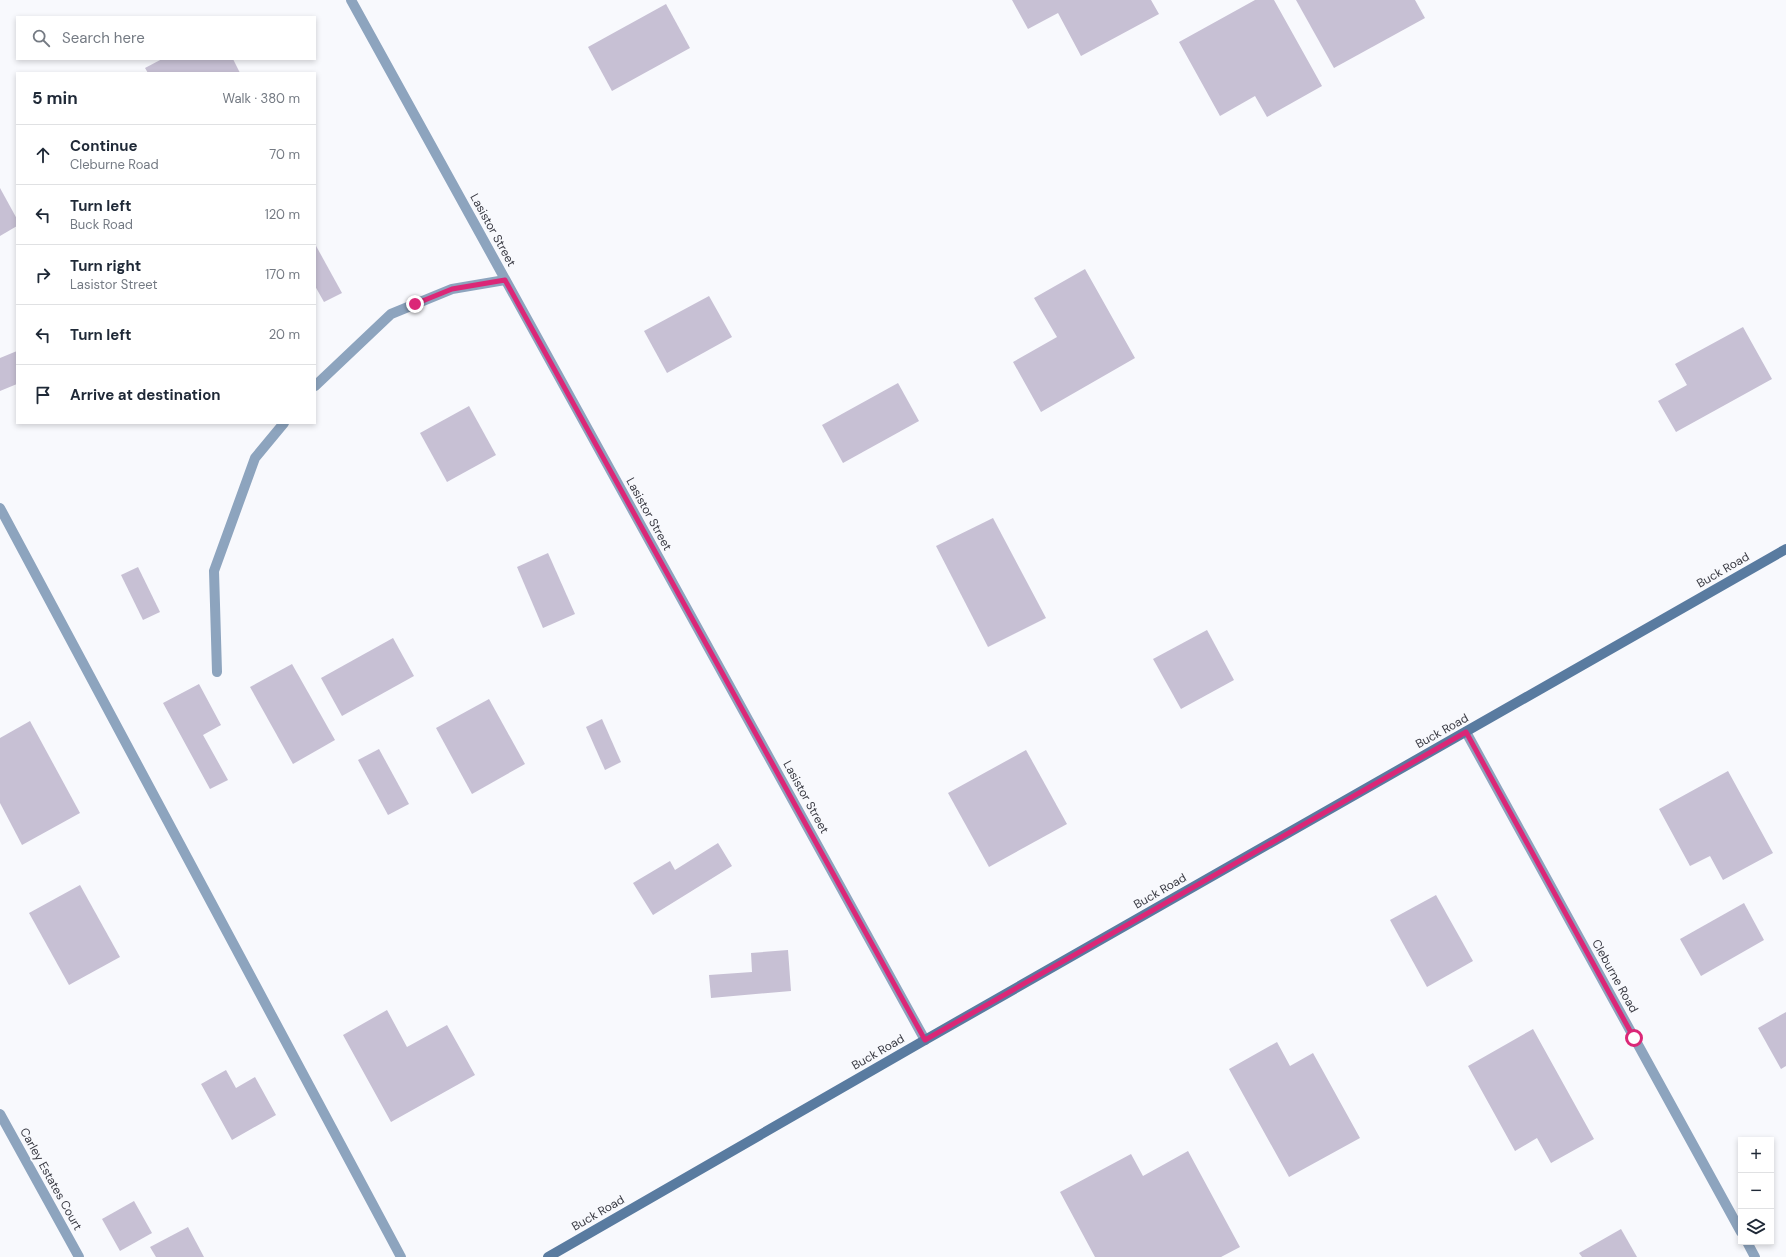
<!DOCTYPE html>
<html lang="en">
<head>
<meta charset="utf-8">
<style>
	body { margin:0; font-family:"DM Sans",sans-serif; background:#f2f2f3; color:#1f2937 }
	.controls { position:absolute; right:12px; bottom:12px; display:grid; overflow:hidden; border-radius:0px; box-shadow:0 2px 6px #0003 }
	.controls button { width:36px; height:36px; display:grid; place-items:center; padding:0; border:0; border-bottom:1px solid #e0e1e3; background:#fff; color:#1f2937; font:20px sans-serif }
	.stop { position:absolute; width:12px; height:12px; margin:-9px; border:3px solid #db2777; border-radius:50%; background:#fff }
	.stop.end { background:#db2777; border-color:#fff; box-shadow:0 1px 4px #0008 }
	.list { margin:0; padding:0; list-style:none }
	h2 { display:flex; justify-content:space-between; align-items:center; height:52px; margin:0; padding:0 16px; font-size:17px }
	h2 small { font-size:13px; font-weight:400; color:#747a83 }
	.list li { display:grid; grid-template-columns:26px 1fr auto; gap:12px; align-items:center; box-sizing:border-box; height:60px; padding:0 16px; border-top:1px solid #e0e1e3 }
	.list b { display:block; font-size:15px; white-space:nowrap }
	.list p { margin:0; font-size:13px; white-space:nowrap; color:#747a83 }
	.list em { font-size:13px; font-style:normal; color:#747a83 }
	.icon { flex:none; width:22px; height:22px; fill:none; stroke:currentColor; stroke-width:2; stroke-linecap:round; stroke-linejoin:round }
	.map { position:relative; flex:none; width:1786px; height:1257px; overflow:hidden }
	.search { position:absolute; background:#fff; box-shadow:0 2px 6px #0003; left:16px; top:16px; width:300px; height:44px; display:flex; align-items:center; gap:10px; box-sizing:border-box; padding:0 14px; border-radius:0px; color:#747a83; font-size:15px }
	.panel { position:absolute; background:#fff; box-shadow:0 2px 6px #0003; left:16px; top:72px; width:300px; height:352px; border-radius:0px }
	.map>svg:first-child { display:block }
	.building { fill:#c7c0d4 }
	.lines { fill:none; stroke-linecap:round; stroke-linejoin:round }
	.lane { stroke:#8da4be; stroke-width:10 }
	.street { stroke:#8da4be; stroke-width:10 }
	.secondary { stroke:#597ba0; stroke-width:10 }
	.route { stroke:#db2777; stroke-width:5 }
	.labels { text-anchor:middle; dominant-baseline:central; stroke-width:4; stroke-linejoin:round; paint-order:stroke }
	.street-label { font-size:12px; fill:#393a43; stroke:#f8f9fd }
</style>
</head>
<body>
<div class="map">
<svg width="1786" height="1257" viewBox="0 0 1786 1257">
	<rect width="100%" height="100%" fill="#f8f9fd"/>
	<g class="building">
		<polygon points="1012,0 1151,0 1159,14 1081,56 1058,13 1028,29"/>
		<polygon points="1255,0 1274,0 1322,86 1267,117 1255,96 1220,116 1179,42"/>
		<polygon points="1296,0 1415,0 1425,18 1334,68"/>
		<polygon points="666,4 690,48 612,91 588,47"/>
		<polygon points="162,59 233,59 240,73 148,73 145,68"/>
		<polygon points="0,188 17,219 17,226 0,236"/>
		<polygon points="315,244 342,293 324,302 315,286"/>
		<polygon points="1085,269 1135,358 1041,412 1013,362 1057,337 1034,298"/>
		<polygon points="709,296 732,337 667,373 644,331"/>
		<polygon points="1743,327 1772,379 1676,432 1658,401 1687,385 1675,364"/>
		<polygon points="17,351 17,384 0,391 0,358"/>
		<polygon points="898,383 919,421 843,463 822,425"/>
		<polygon points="469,406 496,455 447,482 420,433"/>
		<polygon points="993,518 1046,618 988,647 936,546"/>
		<polygon points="548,553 575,614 543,628 517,567"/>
		<polygon points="138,567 160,612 143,620 121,575"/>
		<polygon points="1207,630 1234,680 1181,709 1153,659"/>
		<polygon points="393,638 414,676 342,716 321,678"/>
		<polygon points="292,664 335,740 293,764 250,687"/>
		<polygon points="199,684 221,725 203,735 228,780 210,789 163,703"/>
		<polygon points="489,699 525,764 472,794 436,728"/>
		<polygon points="602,719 621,762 605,770 586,727"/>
		<polygon points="30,721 80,813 22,845 0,803 0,738"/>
		<polygon points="379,749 409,804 388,815 358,760"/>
		<polygon points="1026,750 1067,824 989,867 948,793"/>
		<polygon points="1728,771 1773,853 1723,880 1710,856 1690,866 1659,809"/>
		<polygon points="718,843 732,866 653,915 633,883 670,861 675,870"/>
		<polygon points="80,885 120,957 69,985 29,913"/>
		<polygon points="1436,895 1473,961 1427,987 1390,920"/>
		<polygon points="1744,903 1764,940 1701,976 1680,939"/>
		<polygon points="788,950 791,991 711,998 709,975 752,972 751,953"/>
		<polygon points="387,1010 407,1047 447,1025 475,1075 391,1122 343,1035"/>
		<polygon points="1786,1012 1786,1066 1781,1069 1758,1028"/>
		<polygon points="1533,1029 1594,1139 1551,1163 1537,1138 1515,1151 1468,1066"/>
		<polygon points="1277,1042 1290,1066 1313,1053 1360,1138 1289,1177 1229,1069"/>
		<polygon points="226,1070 236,1088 255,1077 276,1115 232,1140 201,1084"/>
		<polygon points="1188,1151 1240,1247 1221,1257 1095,1257 1060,1192 1131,1154 1143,1176"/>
		<polygon points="134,1201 152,1233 120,1251 102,1219"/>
		<polygon points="188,1227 204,1257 156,1257 150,1247"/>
		<polygon points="1621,1229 1637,1257 1582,1257 1579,1253"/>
	</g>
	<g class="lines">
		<g class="lane">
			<polyline points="315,386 391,314 452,289 505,280"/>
			<polyline points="0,508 401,1257"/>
			<polyline points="217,672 214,571 255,458 284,423"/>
		</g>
		<g class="street">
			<polyline points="351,0 925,1040"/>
			<polyline points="1466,732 1741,1232"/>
			<polyline points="0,1114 79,1257"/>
			<polyline points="1747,1242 1755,1257"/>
		</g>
		<polyline class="secondary" points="548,1257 925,1040 1786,549"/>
	</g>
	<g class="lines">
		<polyline class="route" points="415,304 452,289 505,280 925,1040 1466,732 1634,1038"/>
	</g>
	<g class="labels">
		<g class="street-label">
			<text transform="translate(493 230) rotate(61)">Lasistor Street</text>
			<text transform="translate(649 514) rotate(61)">Lasistor Street</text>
			<text transform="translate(1723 570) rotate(-30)">Buck Road</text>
			<text transform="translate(1442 731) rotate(-29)">Buck Road</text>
			<text transform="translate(806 797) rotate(61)">Lasistor Street</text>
			<text transform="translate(1160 891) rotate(-30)">Buck Road</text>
			<text transform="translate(1615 976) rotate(61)">Cleburne Road</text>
			<text transform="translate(878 1052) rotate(-30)">Buck Road</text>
			<text transform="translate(51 1179) rotate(61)">Carley Estates Court</text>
			<text transform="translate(598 1213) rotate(-30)">Buck Road</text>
		</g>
	</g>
</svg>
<div class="controls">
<button>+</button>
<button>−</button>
<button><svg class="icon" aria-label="layers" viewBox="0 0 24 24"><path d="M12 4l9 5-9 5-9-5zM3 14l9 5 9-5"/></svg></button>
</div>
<div class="stop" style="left:1634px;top:1038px"></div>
<div class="stop end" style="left:415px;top:304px"></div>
<div class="search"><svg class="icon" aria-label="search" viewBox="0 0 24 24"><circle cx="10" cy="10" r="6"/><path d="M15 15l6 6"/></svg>Search here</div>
<section class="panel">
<h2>5 min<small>Walk · 380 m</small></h2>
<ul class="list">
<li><svg class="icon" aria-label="ahead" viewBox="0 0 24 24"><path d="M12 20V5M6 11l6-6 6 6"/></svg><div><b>Continue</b><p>Cleburne Road</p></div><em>70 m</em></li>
<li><svg class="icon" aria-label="left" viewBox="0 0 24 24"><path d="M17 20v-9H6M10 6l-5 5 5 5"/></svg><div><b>Turn left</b><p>Buck Road</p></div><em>120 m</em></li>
<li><svg class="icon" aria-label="right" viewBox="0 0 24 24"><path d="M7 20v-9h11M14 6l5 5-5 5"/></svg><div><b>Turn right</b><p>Lasistor Street</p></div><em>170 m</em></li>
<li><svg class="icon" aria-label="left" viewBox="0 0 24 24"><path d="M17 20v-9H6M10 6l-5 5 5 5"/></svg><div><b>Turn left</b></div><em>20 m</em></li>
<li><svg class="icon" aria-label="arrive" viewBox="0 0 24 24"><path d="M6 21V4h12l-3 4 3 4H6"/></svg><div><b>Arrive at destination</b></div></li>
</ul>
</section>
</div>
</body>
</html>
